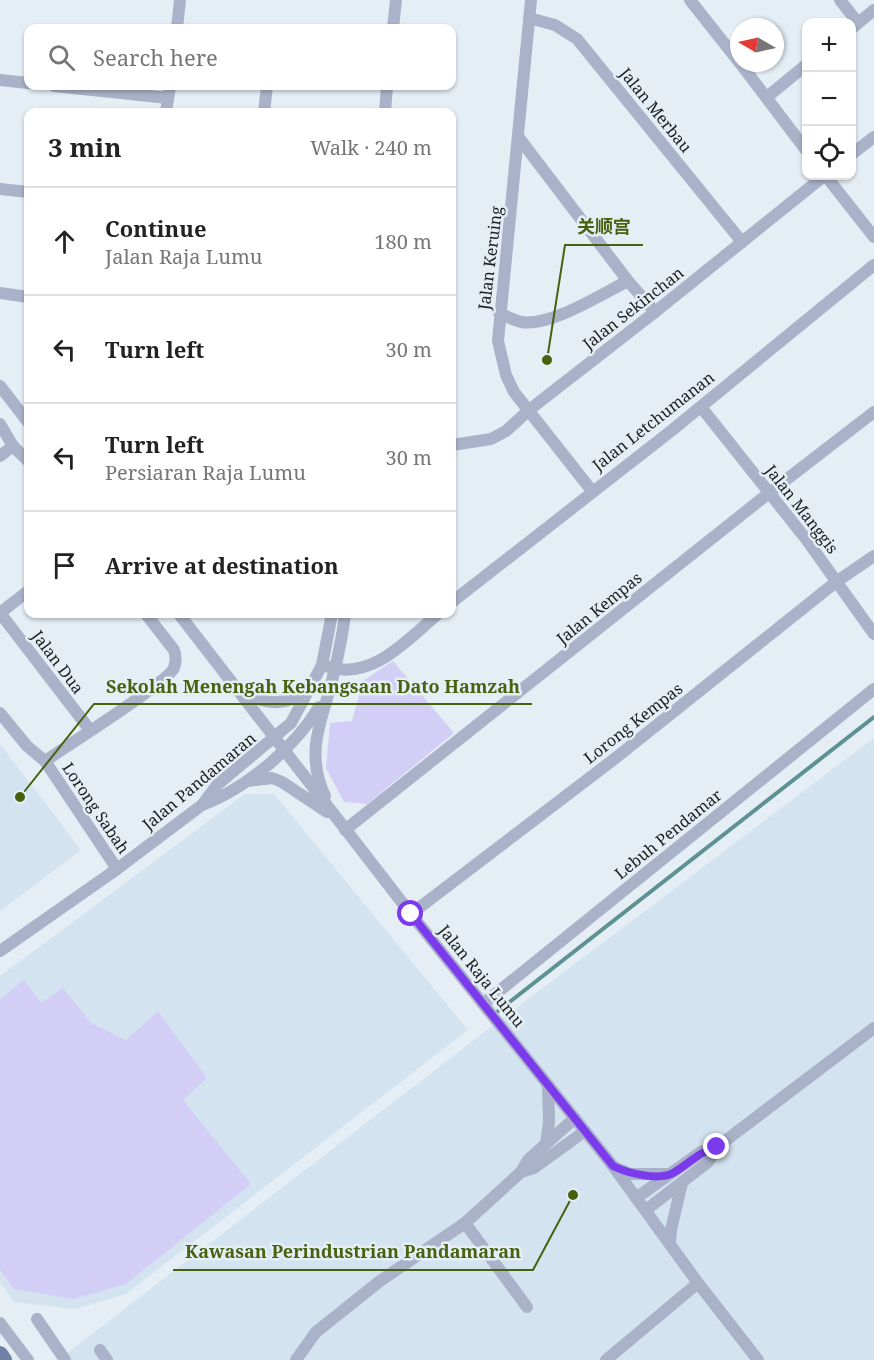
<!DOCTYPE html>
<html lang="en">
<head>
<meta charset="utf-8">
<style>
	body { margin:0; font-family:"Noto Serif","Noto Sans SC",serif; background:#f2f2f2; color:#222 }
	.controls { position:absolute; right:18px; top:18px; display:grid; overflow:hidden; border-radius:12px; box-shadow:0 2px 4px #0004 }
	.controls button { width:54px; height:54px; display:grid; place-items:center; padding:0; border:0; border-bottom:2px solid #e0e0e0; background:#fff; color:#222; font:30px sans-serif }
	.compass { position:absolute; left:730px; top:18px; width:54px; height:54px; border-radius:50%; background:#fff; box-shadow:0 2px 4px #0004; rotate:279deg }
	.stop { position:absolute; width:18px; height:18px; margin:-14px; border:4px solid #7c3aed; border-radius:50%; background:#fff }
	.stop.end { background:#7c3aed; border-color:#fff; box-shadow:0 2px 6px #0008 }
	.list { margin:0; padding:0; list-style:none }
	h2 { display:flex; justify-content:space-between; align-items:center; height:78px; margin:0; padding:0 24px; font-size:26px }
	h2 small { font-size:20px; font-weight:400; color:#767676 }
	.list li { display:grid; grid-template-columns:39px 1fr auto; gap:18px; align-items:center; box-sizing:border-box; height:108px; padding:0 24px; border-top:2px solid #e0e0e0 }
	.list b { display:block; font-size:22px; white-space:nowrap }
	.list p { margin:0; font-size:20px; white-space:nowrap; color:#767676 }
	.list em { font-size:20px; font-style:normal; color:#767676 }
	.icon { flex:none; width:33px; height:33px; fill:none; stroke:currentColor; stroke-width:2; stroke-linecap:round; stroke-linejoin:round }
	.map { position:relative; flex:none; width:874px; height:1360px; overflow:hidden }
	.search { position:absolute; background:#fff; box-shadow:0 2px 4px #0004; left:24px; top:24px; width:432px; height:66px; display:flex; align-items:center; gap:15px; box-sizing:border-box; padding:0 21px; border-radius:12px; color:#767676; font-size:22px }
	.panel { position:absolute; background:#fff; box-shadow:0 2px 4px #0004; left:24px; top:108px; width:432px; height:510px; border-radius:12px }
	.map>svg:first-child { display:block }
	.built { fill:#d4e3f0 }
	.green { fill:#d3cef5 }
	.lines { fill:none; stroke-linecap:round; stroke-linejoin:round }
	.stream { stroke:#5d9192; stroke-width:4 }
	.minor { stroke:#a9b2c8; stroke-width:12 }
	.major { stroke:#7180a7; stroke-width:16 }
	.route { stroke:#7c3aed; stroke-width:8 }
	.labels { text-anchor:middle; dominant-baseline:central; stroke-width:5; stroke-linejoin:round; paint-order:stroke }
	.street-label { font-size:16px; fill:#1d2023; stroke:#e5eef5 }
	.leader { fill:none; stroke:#47610f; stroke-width:2 }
	.callout-dot { fill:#47610f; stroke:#e5eef5; stroke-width:2 }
	.callout-label { font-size:18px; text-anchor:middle; font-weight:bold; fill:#47610f; stroke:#e5eef5; stroke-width:5; stroke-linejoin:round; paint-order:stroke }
</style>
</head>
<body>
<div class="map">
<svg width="874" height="1360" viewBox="0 0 874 1360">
	<rect width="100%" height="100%" fill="#e5eef5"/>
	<g class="built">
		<polygon points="874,738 874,1360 58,1360 487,1030"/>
		<polygon points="0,744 81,850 0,911"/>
		<polygon points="245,794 274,794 468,1030 126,1294 75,1309 14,1302 0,1283 0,976"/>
	</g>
	<g class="green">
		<polygon points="393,661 454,733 367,804 344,802 326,768 330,723 352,721 363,681"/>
		<polygon points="24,980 41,1003 63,988 91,1023 126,1040 158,1011 207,1078 183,1100 251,1184 126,1284 73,1299 14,1289 0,1270 0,999"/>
	</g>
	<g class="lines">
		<polyline class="stream" points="498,1011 874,717"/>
		<g class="minor">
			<polyline points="531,0 498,341 506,375 514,392 592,491"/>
			<polyline points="690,0 739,62"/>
			<polyline points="840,0 858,23"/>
			<polyline points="529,18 555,25 577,39 742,242"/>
			<polyline points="177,28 180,0"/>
			<polyline points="393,28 396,0"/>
			<polyline points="852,28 874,10"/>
			<polyline points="740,63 806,150"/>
			<polyline points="0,80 28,83"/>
			<polyline points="54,86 168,98"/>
			<polyline points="767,97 806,65"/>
			<polyline points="166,112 170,86"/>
			<polyline points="264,112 267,86"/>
			<polyline points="385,112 387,86"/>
			<polyline points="519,138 628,281 655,312"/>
			<polyline points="852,154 874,137"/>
			<polyline points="826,176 874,237"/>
			<polyline points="0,189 28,192"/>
			<polyline points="0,293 28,297"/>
			<path d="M499,313C506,316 513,320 521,322C551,327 601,294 628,281"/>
			<polyline points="0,386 28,422"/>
			<polyline points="701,407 806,539 874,634"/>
			<polyline points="0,424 13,446 28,461"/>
			<polyline points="452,445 491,439 506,431 529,410 655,312 824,176"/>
			<polyline points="0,456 13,446"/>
			<polyline points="452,602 671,431 874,265"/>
			<polyline points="0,613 90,730"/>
			<polyline points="0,613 28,591"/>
			<polyline points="179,614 411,914 613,1166 698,1283 758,1360"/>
			<path d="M329,667C372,681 408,639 438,614"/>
			<path d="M242,689C263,706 287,707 308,689"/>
			<polyline points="0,713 27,746 45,761 117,869"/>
			<path d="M45,761C65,747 167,683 174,668C176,662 176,655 174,650L146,614"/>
			<polyline points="247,781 272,778 282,782 327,812"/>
			<path d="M325,796C307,758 318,728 329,692C336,666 342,640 345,614"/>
			<path d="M202,805C246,789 295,747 319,707"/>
			<polyline points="345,830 769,493 874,412"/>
			<polyline points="411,914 613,760 836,582 874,556"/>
			<polyline points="0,951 117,869 202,805 217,785 291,723 322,665 332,614"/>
			<polyline points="483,1004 874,689"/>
			<polyline points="546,1144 549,1122 548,1085"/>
			<polyline points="614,1167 630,1174 670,1174"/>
			<polyline points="521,1172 534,1168 585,1131"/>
			<polyline points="636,1198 701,1152 717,1147 874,1028"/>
			<polyline points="646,1210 708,1162 717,1147"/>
			<polyline points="465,1223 527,1307"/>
			<polyline points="670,1243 671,1230 682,1183"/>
			<polyline points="37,1319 65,1360"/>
			<polyline points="0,1323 28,1360"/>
			<polyline points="100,1350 107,1360"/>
			<polyline points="296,1360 316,1332 380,1281 465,1223 521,1172 528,1160 575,1118"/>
			<polyline points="606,1360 698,1283"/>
		</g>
		<polyline class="major" points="0,1354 4,1360"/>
	</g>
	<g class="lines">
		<path class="route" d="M411,914L613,1166C627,1173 658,1181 673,1173C689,1164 698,1152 717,1147"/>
	</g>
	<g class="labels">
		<g class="street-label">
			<text transform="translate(656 110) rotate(51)">Jalan Merbau</text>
			<text transform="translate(490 258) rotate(-83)">Jalan Keruing</text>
			<text transform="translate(633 308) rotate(-38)">Jalan Sekinchan</text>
			<text transform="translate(653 421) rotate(-38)">Jalan Letchumanan</text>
			<text transform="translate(802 509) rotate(52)">Jalan Manggis</text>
			<text transform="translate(599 608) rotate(-39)">Jalan Kempas</text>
			<text transform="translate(58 662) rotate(53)">Jalan Dua</text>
			<text transform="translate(633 723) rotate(-38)">Lorong Kempas</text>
			<text transform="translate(199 781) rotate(-40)">Jalan Pandamaran</text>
			<text transform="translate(96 808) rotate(56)">Lorong Sabah</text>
			<text transform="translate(668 834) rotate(-39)">Lebuh Pendamar</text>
			<text transform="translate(482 976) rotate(51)">Jalan Raja Lumu</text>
		</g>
	</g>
	<path class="leader" d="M547 360L565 245H643M20 797L94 704H532M573 1195L533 1270H173"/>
	<g class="callout-dot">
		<circle cx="547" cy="360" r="6"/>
		<circle cx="20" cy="797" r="6"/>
		<circle cx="573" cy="1195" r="6"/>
	</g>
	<g class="callout-label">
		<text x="604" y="233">关顺宫</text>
		<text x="313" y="693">Sekolah Menengah Kebangsaan Dato Hamzah</text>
		<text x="353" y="1258">Kawasan Perindustrian Pandamaran</text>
	</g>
</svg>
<div class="controls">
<button>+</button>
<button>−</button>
<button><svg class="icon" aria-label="locate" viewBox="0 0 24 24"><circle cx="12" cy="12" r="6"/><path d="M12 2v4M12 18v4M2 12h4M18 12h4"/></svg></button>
</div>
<svg class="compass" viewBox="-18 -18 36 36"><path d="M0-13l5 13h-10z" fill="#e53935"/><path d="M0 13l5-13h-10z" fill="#767676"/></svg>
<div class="stop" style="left:411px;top:914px"></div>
<div class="stop end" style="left:717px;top:1147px"></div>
<div class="search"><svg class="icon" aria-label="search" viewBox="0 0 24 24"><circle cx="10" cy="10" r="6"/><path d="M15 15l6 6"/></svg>Search here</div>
<section class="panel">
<h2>3 min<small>Walk · 240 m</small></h2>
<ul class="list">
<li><svg class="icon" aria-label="ahead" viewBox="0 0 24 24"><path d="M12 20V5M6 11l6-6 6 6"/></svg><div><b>Continue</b><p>Jalan Raja Lumu</p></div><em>180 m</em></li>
<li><svg class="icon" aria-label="left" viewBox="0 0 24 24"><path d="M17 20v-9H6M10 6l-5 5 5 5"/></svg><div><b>Turn left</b></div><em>30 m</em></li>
<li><svg class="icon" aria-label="left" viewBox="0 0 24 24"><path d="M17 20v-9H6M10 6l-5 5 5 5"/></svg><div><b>Turn left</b><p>Persiaran Raja Lumu</p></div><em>30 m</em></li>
<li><svg class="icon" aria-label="arrive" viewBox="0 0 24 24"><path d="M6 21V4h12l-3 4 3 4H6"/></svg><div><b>Arrive at destination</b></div></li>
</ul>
</section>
</div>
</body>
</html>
